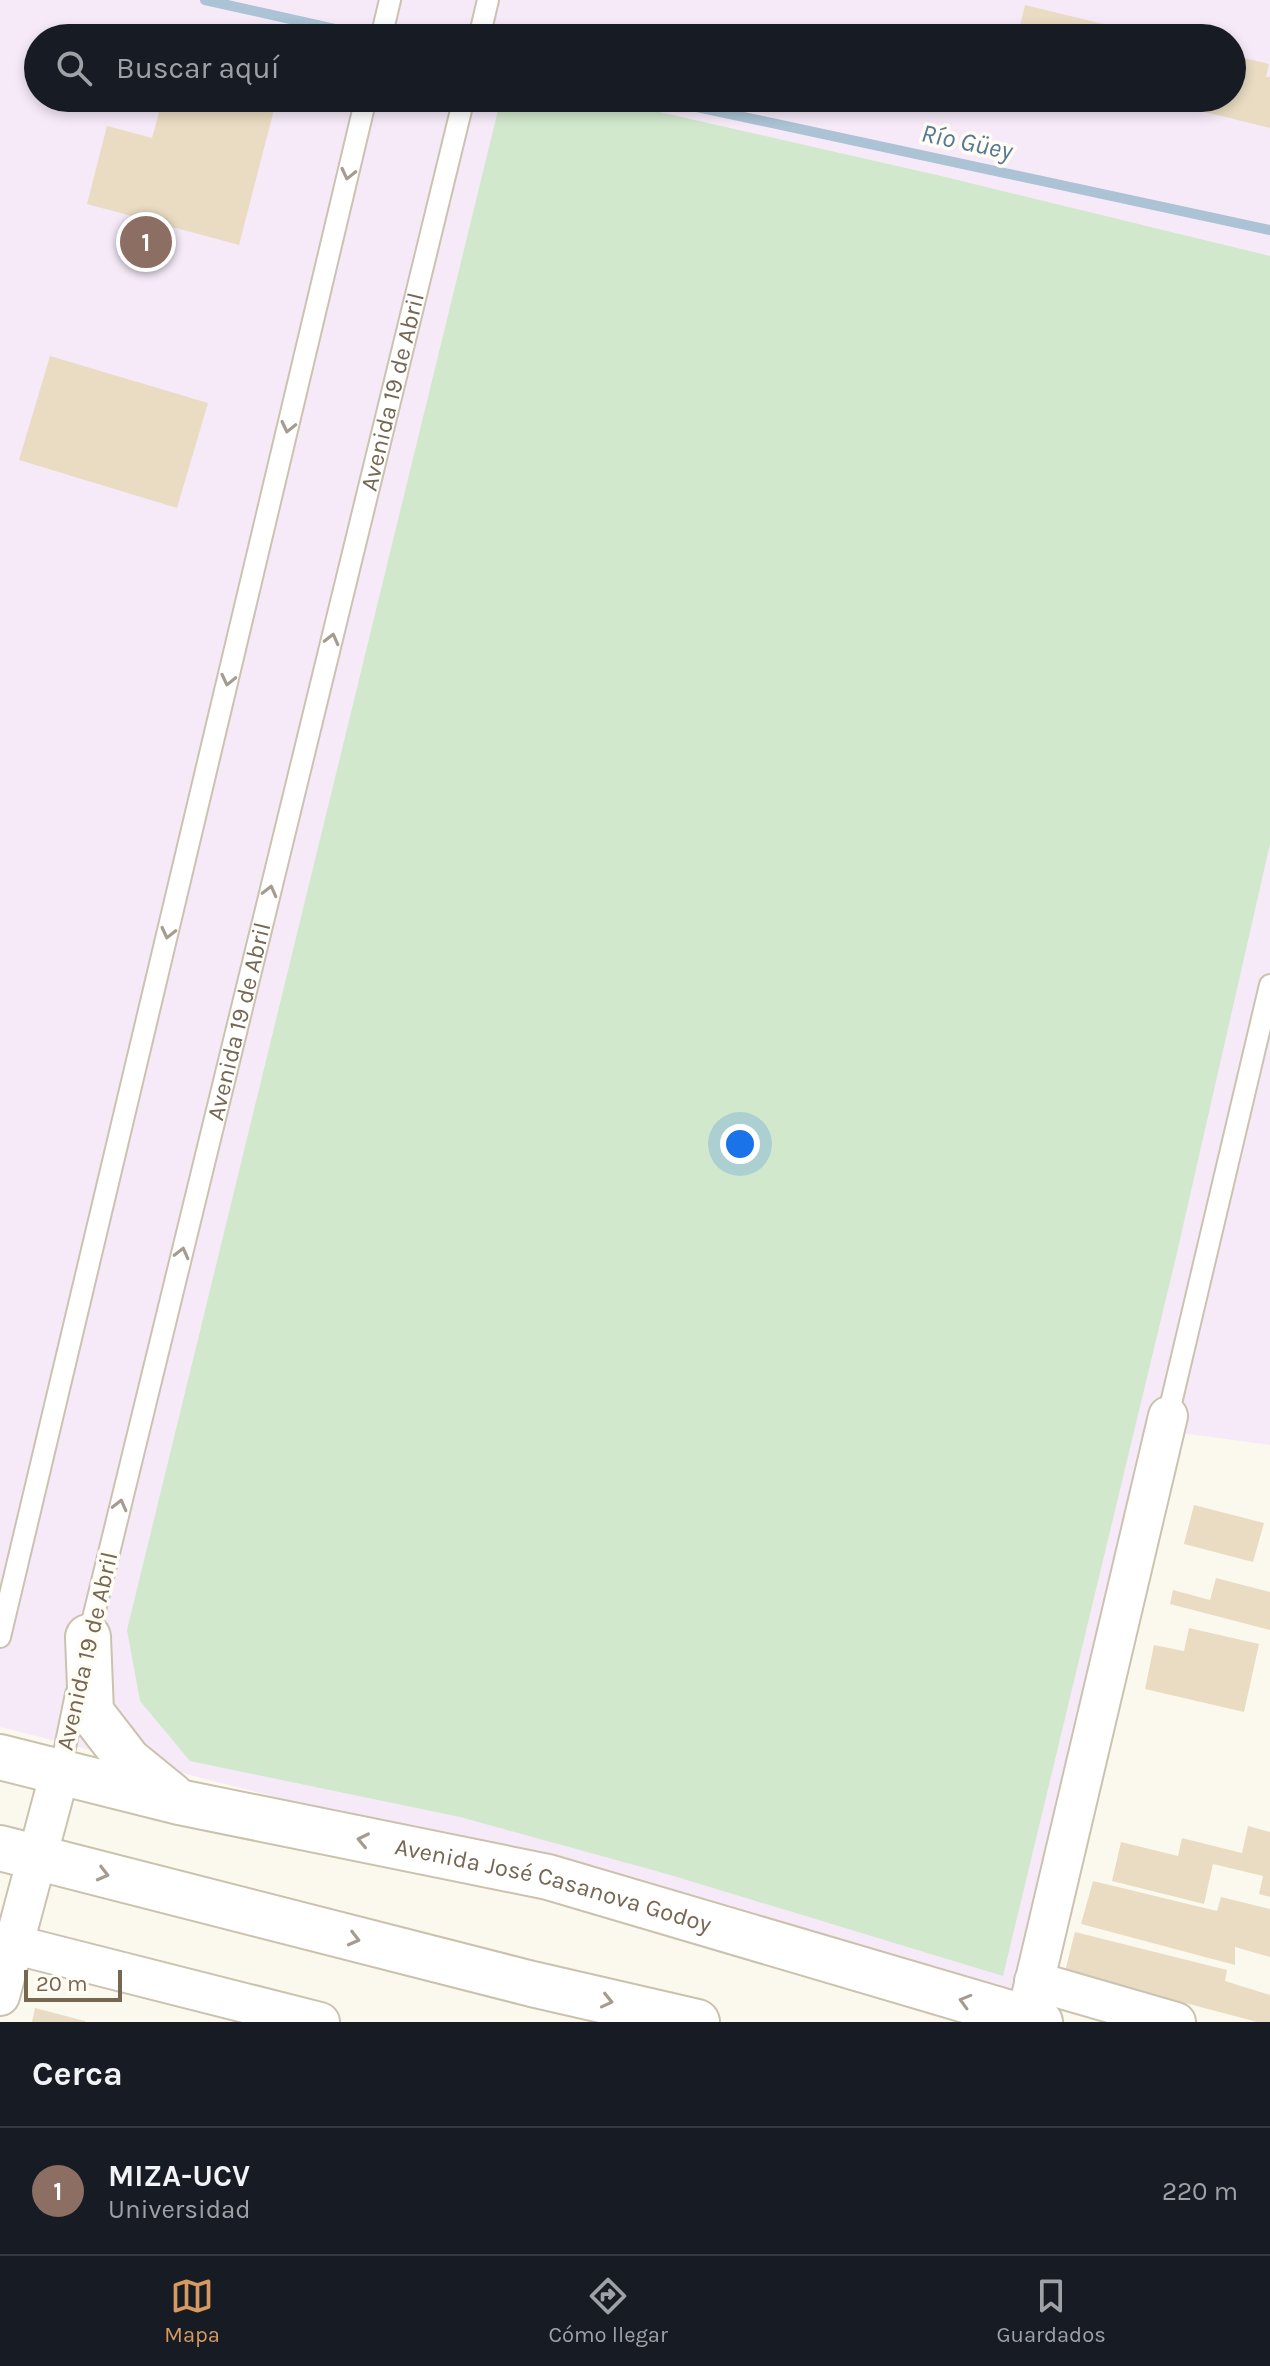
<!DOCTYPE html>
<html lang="es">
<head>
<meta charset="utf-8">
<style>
	body { margin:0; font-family:Karla,sans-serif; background:#242831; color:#f1f3f6 }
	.scale { position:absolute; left:24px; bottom:20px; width:98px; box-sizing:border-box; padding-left:8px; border:4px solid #756752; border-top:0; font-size:22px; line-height:28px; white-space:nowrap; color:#756752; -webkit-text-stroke:6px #fefcf4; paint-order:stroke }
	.you { position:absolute; left:740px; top:1144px; width:28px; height:28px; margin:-20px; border:6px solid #fff; border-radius:50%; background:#1a73e8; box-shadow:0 0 0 12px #1a73e833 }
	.badge { display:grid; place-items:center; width:52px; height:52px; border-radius:50%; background:#d69961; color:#fff; font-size:26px; font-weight:700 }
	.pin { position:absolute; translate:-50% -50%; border:4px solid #fff; box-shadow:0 2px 8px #0006 }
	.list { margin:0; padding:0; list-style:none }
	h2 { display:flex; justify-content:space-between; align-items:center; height:104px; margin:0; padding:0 32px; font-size:34px }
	h2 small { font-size:26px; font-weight:400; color:#9ea1a6 }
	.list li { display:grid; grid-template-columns:52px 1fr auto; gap:24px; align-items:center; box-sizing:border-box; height:128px; padding:0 32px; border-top:2px solid #363941 }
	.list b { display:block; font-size:30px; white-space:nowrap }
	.list p { margin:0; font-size:26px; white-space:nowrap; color:#9ea1a6 }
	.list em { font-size:26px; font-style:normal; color:#9ea1a6 }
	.icon { flex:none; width:44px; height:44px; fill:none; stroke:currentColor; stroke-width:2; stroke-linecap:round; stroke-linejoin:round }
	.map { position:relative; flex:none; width:1270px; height:2022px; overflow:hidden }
	.search { position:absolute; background:#171b24; box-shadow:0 4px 12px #0003; left:24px; right:24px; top:24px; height:88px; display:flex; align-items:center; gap:20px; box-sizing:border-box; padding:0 28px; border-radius:44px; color:#9ea1a6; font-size:30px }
	.sheet { height:232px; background:#171b24 }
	nav { display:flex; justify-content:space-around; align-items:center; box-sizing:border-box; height:112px; border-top:2px solid #363941; background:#171b24; font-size:22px; color:#9ea1a6 }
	nav a { display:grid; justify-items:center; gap:4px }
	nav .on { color:#d69961 }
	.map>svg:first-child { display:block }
	.education { fill:#f6eaf8; fill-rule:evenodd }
	.green { fill:#d1e8cd }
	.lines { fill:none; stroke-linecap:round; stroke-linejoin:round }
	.stream { stroke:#abc3d4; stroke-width:10 }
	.building { fill:#e9dcc3 }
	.lane-casing { stroke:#cbc2b1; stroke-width:24 }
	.street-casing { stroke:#cbc2b1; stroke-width:42 }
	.secondary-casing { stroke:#cbc1ad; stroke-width:48 }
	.lane { stroke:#fff; stroke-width:20 }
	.street { stroke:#fff; stroke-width:38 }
	.secondary { stroke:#fff; stroke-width:44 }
	.oneway { stroke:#a59c8f }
	.labels { text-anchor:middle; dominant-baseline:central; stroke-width:7; stroke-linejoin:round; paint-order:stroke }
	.street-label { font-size:24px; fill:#756752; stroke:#fefcf4 }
	.water-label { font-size:26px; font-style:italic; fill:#547993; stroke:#fefcf4 }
</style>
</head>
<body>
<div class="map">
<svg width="1270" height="2022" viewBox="0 0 1270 2022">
	<rect width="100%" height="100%" fill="#fbf9ee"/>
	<path class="education" d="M0,0H1270V1445L1151,1429L1019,1998L359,1818L0,1727ZM38,38H1232V98H38Z"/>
	<polygon class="green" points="501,98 598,98 941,176 1270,256 1270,844 1176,1257 1003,1976 667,1874 460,1817 190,1761 140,1701 127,1630"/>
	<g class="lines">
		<g class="stream">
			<polyline points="205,0 375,38"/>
			<polyline points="655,98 1270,230"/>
		</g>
	</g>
	<g class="building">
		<polygon points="1025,5 1157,37 1157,38 1017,38"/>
		<polygon points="1232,55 1269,64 1266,77 1270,77 1270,128 1152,99 1232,98"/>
		<polygon points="163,98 277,98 239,245 87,204 107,126 152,138"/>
		<polygon points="50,356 208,403 177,508 19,460"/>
		<polygon points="1194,1505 1264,1523 1253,1562 1184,1544"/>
		<polygon points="1216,1578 1270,1592 1270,1630 1170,1604 1173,1590 1210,1600"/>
		<polygon points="1189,1628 1259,1644 1244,1712 1145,1689 1154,1645 1184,1651"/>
		<polygon points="1248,1826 1270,1832 1270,1897 1259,1894 1263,1876 1213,1864 1204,1904 1112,1881 1121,1842 1178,1856 1182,1838 1242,1853"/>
		<polygon points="1093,1881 1217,1911 1221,1897 1270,1909 1270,1957 1235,1947 1235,1965 1081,1924"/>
		<polygon points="1075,1932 1227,1970 1225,1981 1270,1995 1270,2022 1257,2022 1065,1971"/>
		<polygon points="35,2008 85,2021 85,2022 32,2022"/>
	</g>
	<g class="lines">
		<g class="lane-casing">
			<g id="lane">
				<polyline points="381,38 390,0"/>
				<polyline points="479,38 488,0"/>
				<polyline points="1168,1416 1270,985"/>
				<polyline points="0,1637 366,98"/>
				<path id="s1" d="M87,1643L464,98"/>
				<polyline points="60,1772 76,1694"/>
			</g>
		</g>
		<g class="street-casing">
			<g id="street">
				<polyline points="12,1944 320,2022"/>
				<polyline points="1034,1981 1176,2022"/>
				<polyline points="0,1996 60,1772"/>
				<polyline points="1025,2022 1168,1416"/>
			</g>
		</g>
		<g class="secondary-casing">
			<g id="secondary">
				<polyline points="88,1637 91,1712 128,1760 171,1795"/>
				<path id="s2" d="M0,1757L179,1802L548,1877L1040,2022"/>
				<polyline points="0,1848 532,1984 697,2022"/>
			</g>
		</g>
		<use href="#lane" class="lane"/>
		<use href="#street" class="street"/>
		<use href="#secondary" class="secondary"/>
	</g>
	<defs><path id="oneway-chevron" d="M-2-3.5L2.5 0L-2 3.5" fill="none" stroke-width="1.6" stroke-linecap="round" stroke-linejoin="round" transform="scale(2)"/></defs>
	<g class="oneway">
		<use href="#oneway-chevron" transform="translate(348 174) rotate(103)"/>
		<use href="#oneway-chevron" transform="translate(288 427) rotate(103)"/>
		<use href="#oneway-chevron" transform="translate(332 639) rotate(-76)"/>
		<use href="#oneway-chevron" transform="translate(228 680) rotate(103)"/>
		<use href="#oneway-chevron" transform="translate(270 891) rotate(-76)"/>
		<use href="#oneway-chevron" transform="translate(168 933) rotate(103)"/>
		<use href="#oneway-chevron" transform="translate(182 1253) rotate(-76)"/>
		<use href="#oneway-chevron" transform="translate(120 1505) rotate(-76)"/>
		<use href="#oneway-chevron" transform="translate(363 1840) rotate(-168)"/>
		<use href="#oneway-chevron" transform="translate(103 1874) rotate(14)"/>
		<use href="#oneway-chevron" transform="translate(354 1939) rotate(14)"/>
		<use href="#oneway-chevron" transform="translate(607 2001) rotate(13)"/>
		<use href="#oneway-chevron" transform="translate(965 2001) rotate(-164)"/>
	</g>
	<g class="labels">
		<g class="street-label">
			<text stroke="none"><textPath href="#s1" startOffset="1288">Avenida 19 de Abril</textPath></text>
			<text stroke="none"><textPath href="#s1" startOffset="640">Avenida 19 de Abril</textPath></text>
			<text transform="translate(87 1651) rotate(-77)">Avenida 19 de Abril</text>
			<text stroke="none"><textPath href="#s2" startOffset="568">Avenida José Casanova Godoy</textPath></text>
		</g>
		<g class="water-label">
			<text transform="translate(967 142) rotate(12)">Río Güey</text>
		</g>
	</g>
</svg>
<div class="scale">20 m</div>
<div class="you"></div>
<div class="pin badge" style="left:146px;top:242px;background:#8d6e63">1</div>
<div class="search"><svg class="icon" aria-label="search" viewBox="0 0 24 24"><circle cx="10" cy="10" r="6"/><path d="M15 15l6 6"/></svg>Buscar aquí</div>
</div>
<section class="sheet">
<h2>Cerca<small></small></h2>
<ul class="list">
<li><span class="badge" style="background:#8d6e63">1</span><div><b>MIZA-UCV</b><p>Universidad</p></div><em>220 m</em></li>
</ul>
</section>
<nav>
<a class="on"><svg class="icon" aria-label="map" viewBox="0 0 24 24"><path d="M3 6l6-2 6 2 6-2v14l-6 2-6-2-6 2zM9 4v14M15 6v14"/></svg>Mapa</a>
<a><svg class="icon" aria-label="directions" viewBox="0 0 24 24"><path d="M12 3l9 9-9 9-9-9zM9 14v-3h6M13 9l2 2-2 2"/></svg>Cómo llegar</a>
<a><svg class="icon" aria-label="saved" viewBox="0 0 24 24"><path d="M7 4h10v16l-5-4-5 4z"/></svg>Guardados</a>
</nav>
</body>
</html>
